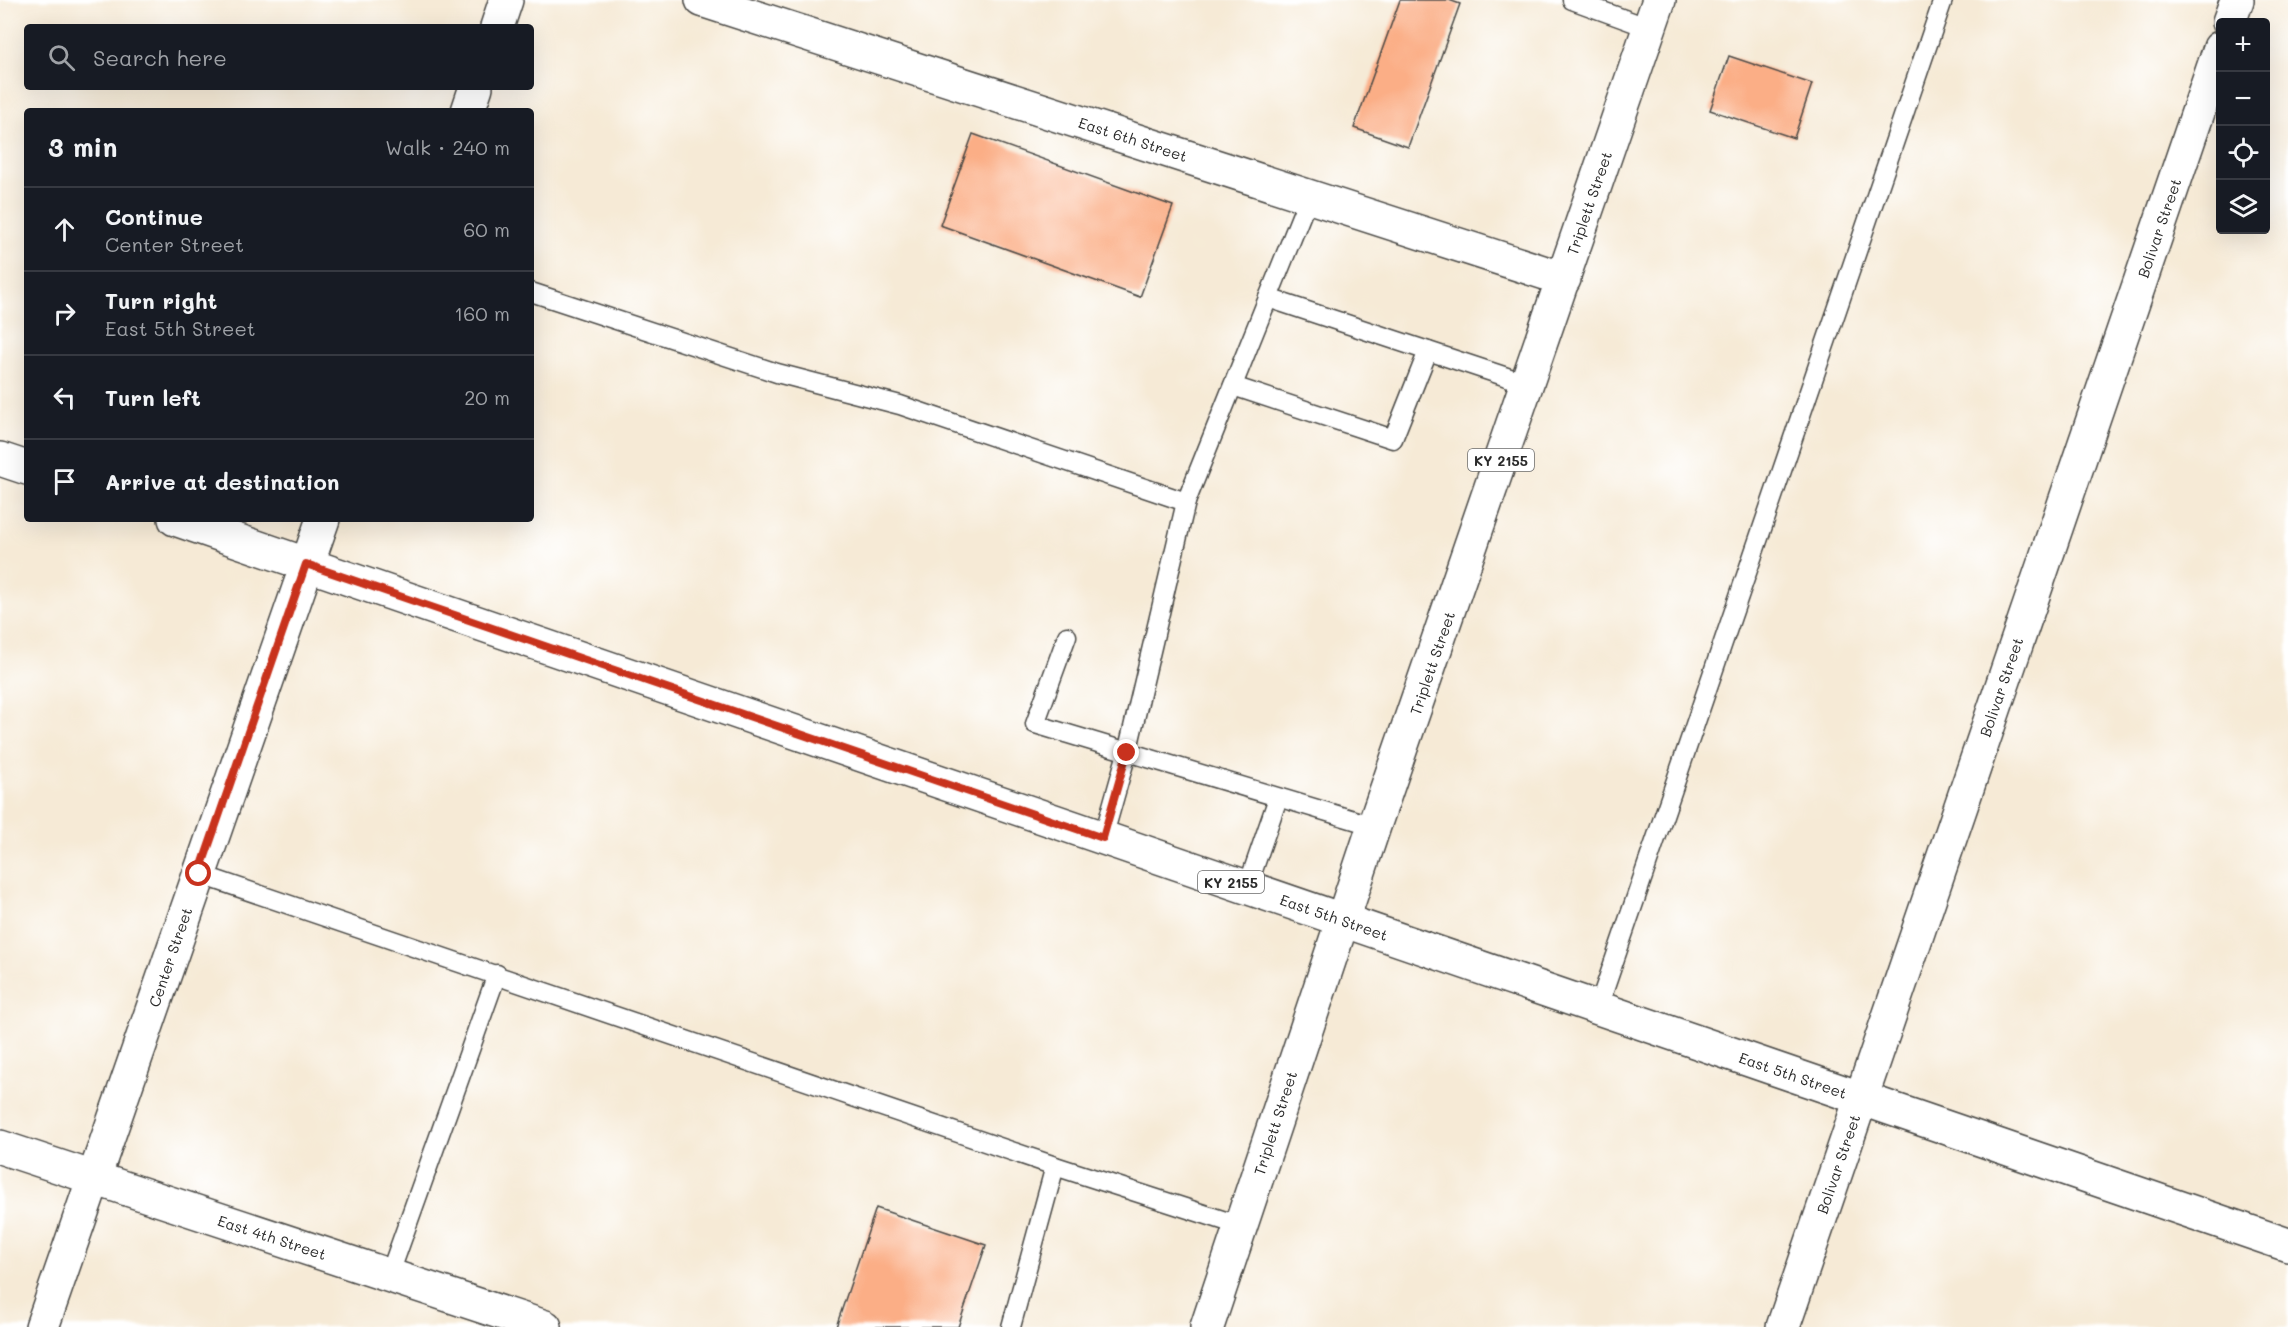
<!DOCTYPE html>
<html lang="en">
<head>
<meta charset="utf-8">
<style>
	body { margin:0; font-family:Mali,sans-serif; background:#20242c; color:#f1f3f6 }
	.controls { position:absolute; right:18px; top:18px; display:grid; overflow:hidden; border-radius:6px; box-shadow:0 6px 24px #0002 }
	.controls button { width:54px; height:54px; display:grid; place-items:center; padding:0; border:0; border-bottom:2px solid #363941; background:#171b24; color:#f1f3f6; font:30px sans-serif }
	.stop { position:absolute; width:18px; height:18px; margin:-14px; border:4px solid #c8321e; border-radius:50%; background:#fff }
	.stop.end { background:#c8321e; border-color:#fff; box-shadow:0 2px 6px #0008 }
	.list { margin:0; padding:0; list-style:none }
	h2 { display:flex; justify-content:space-between; align-items:center; height:78px; margin:0; padding:0 24px; font-size:26px }
	h2 small { font-size:20px; font-weight:400; color:#9ea1a6 }
	.list li { display:grid; grid-template-columns:39px 1fr auto; gap:18px; align-items:center; box-sizing:border-box; height:84px; padding:0 24px; border-top:2px solid #363941 }
	.list b { display:block; font-size:22px; white-space:nowrap }
	.list p { margin:0; font-size:20px; white-space:nowrap; color:#9ea1a6 }
	.list em { font-size:20px; font-style:normal; color:#9ea1a6 }
	.icon { flex:none; width:33px; height:33px; fill:none; stroke:currentColor; stroke-width:2; stroke-linecap:round; stroke-linejoin:round }
	.map { position:relative; flex:none; width:2288px; height:1327px; overflow:hidden }
	.search { position:absolute; background:#171b24; box-shadow:0 6px 24px #0002; left:24px; top:24px; width:510px; height:66px; display:flex; align-items:center; gap:15px; box-sizing:border-box; padding:0 21px; border-radius:6px; color:#9ea1a6; font-size:22px }
	.panel { position:absolute; background:#171b24; box-shadow:0 6px 24px #0002; left:24px; top:108px; width:510px; height:414px; border-radius:6px }
	.map>svg:first-child { display:block }
	.building { fill:#fbae86 }
	.lines { fill:none; stroke-linecap:round; stroke-linejoin:round }
	.lane-casing { stroke:#494845; stroke-width:21 }
	.street-casing { stroke:#494845; stroke-width:36 }
	.primary-casing { stroke:#494845; stroke-width:36 }
	.lane { stroke:#fff; stroke-width:18 }
	.street { stroke:#fff; stroke-width:33 }
	.primary { stroke:#fff; stroke-width:33 }
	.route { stroke:#c8321e; stroke-width:8 }
	.labels { text-anchor:middle; dominant-baseline:central; stroke-width:4.5; stroke-linejoin:round; paint-order:stroke }
	.shield { fill:#fff; stroke:#6b6b6b; stroke-width:1.5 }
	.shield-label { font-size:14px; font-weight:bold; fill:#2b2b2b }
	.street-label { font-size:15px; fill:#2b2b2b; stroke:#fff }
</style>
</head>
<body>
<div class="map">
<svg width="2288" height="1327" viewBox="0 0 2288 1327">
	<rect width="100%" height="100%" fill="#fff"/>
	<filter id="ink" filterUnits="userSpaceOnUse"><feTurbulence type="fractalNoise" baseFrequency=".0167" numOctaves="2"/><feDisplacementMap in="SourceGraphic" scale="12" xChannelSelector="R" yChannelSelector="G"/><feConvolveMatrix kernelMatrix="1 2 1 2 8 2 1 2 1" color-interpolation-filters="sRGB"/></filter>
	<filter id="wash" filterUnits="userSpaceOnUse"><feTurbulence type="fractalNoise" baseFrequency=".008" numOctaves="4" result="noise"/><feDisplacementMap in="SourceGraphic" scale="24" xChannelSelector="R" yChannelSelector="G"/><feGaussianBlur stdDeviation="1.35" result="paint"/><feColorMatrix in="noise" values="0 0 0 0 0 0 0 0 0 0 0 0 0 0 0 0 0 1.4 0 .05"/><feComposite in="paint" operator="in"/></filter>
	<g filter="url(#wash)">
		<rect width="100%" height="100%" fill="#f6ead6"/>
		<g id="blocks">
			<g class="building">
				<polygon points="1400,0 1449,0 1460,4 1408,147 1354,128"/>
				<polygon points="1729,56 1812,84 1794,138 1710,110"/>
				<polygon points="973,134 1173,206 1140,297 940,225"/>
				<polygon points="876,1208 986,1245 958,1327 836,1327"/>
			</g>
		</g>
	</g>
	<g filter="url(#ink)">
		<use href="#blocks" fill-opacity="0" stroke="#494845" stroke-width="1.5"/>
		<g class="lines">
			<g class="lane-casing">
				<g id="lane">
					<polyline points="1572,0 1649,28"/>
					<polyline points="531,292 777,373 900,405 1186,502"/>
					<polyline points="1268,298 1528,384"/>
					<polyline points="1233,386 1393,439 1428,351"/>
					<polyline points="1067,636 1035,724 1374,826"/>
					<polyline points="1103,838 1127,753 1186,502 1309,196"/>
					<polyline points="199,874 1055,1166 1241,1226"/>
					<polyline points="1247,888 1278,798"/>
					<polyline points="1598,1008 1943,0"/>
					<polyline points="389,1276 497,974"/>
					<polyline points="1011,1327 1055,1166"/>
				</g>
			</g>
			<g class="street-casing">
				<g id="street">
					<polyline points="702,0 1564,279"/>
					<polyline points="2229,22 2237,0"/>
					<polyline points="497,27 506,0"/>
					<polyline points="468,111 476,87"/>
					<polyline points="42,1327 323,519"/>
					<polyline points="1783,1327 2220,48"/>
				</g>
			</g>
			<g class="primary-casing">
				<g id="primary">
					<polyline points="0,459 27,468"/>
					<polyline points="175,519 2288,1245"/>
					<polyline points="0,1147 545,1327"/>
					<polyline points="1207,1327 1374,826 1659,0"/>
				</g>
			</g>
			<use href="#lane" class="lane"/>
			<use href="#street" class="street"/>
			<use href="#primary" class="primary"/>
		</g>
	</g>
	<g class="lines" filter="url(#ink)">
		<polyline class="route" points="199,874 306,564 1103,838 1127,753"/>
	</g>
	<g class="labels">
		<g class="shield">
			<rect x="1468" y="449" width="66" height="22" rx="4.5"/>
			<rect x="1198" y="871" width="66" height="22" rx="4.5"/>
		</g>
		<g class="shield-label">
			<text x="1501" y="460">KY 2155</text>
			<text x="1231" y="882">KY 2155</text>
		</g>
		<g class="street-label">
			<text transform="translate(1133 139) rotate(18)">East 6th Street</text>
			<text transform="translate(1589 203) rotate(-71)">Triplett Street</text>
			<text transform="translate(2159 228) rotate(-71)">Bolivar Street</text>
			<text transform="translate(1432 663) rotate(-71)">Triplett Street</text>
			<text transform="translate(2001 687) rotate(-71)">Bolivar Street</text>
			<text transform="translate(1334 917) rotate(19)">East 5th Street</text>
			<text transform="translate(170 957) rotate(-71)">Center Street</text>
			<text transform="translate(1793 1075) rotate(19)">East 5th Street</text>
			<text transform="translate(1275 1123) rotate(-72)">Triplett Street</text>
			<text transform="translate(1838 1164) rotate(-71)">Bolivar Street</text>
			<text transform="translate(272 1237) rotate(18)">East 4th Street</text>
		</g>
	</g>
</svg>
<div class="controls">
<button>+</button>
<button>−</button>
<button><svg class="icon" aria-label="locate" viewBox="0 0 24 24"><circle cx="12" cy="12" r="6"/><path d="M12 2v4M12 18v4M2 12h4M18 12h4"/></svg></button>
<button><svg class="icon" aria-label="layers" viewBox="0 0 24 24"><path d="M12 4l9 5-9 5-9-5zM3 14l9 5 9-5"/></svg></button>
</div>
<div class="stop" style="left:199px;top:874px"></div>
<div class="stop end" style="left:1127px;top:753px"></div>
<div class="search"><svg class="icon" aria-label="search" viewBox="0 0 24 24"><circle cx="10" cy="10" r="6"/><path d="M15 15l6 6"/></svg>Search here</div>
<section class="panel">
<h2>3 min<small>Walk · 240 m</small></h2>
<ul class="list">
<li><svg class="icon" aria-label="ahead" viewBox="0 0 24 24"><path d="M12 20V5M6 11l6-6 6 6"/></svg><div><b>Continue</b><p>Center Street</p></div><em>60 m</em></li>
<li><svg class="icon" aria-label="right" viewBox="0 0 24 24"><path d="M7 20v-9h11M14 6l5 5-5 5"/></svg><div><b>Turn right</b><p>East 5th Street</p></div><em>160 m</em></li>
<li><svg class="icon" aria-label="left" viewBox="0 0 24 24"><path d="M17 20v-9H6M10 6l-5 5 5 5"/></svg><div><b>Turn left</b></div><em>20 m</em></li>
<li><svg class="icon" aria-label="arrive" viewBox="0 0 24 24"><path d="M6 21V4h12l-3 4 3 4H6"/></svg><div><b>Arrive at destination</b></div></li>
</ul>
</section>
</div>
</body>
</html>
